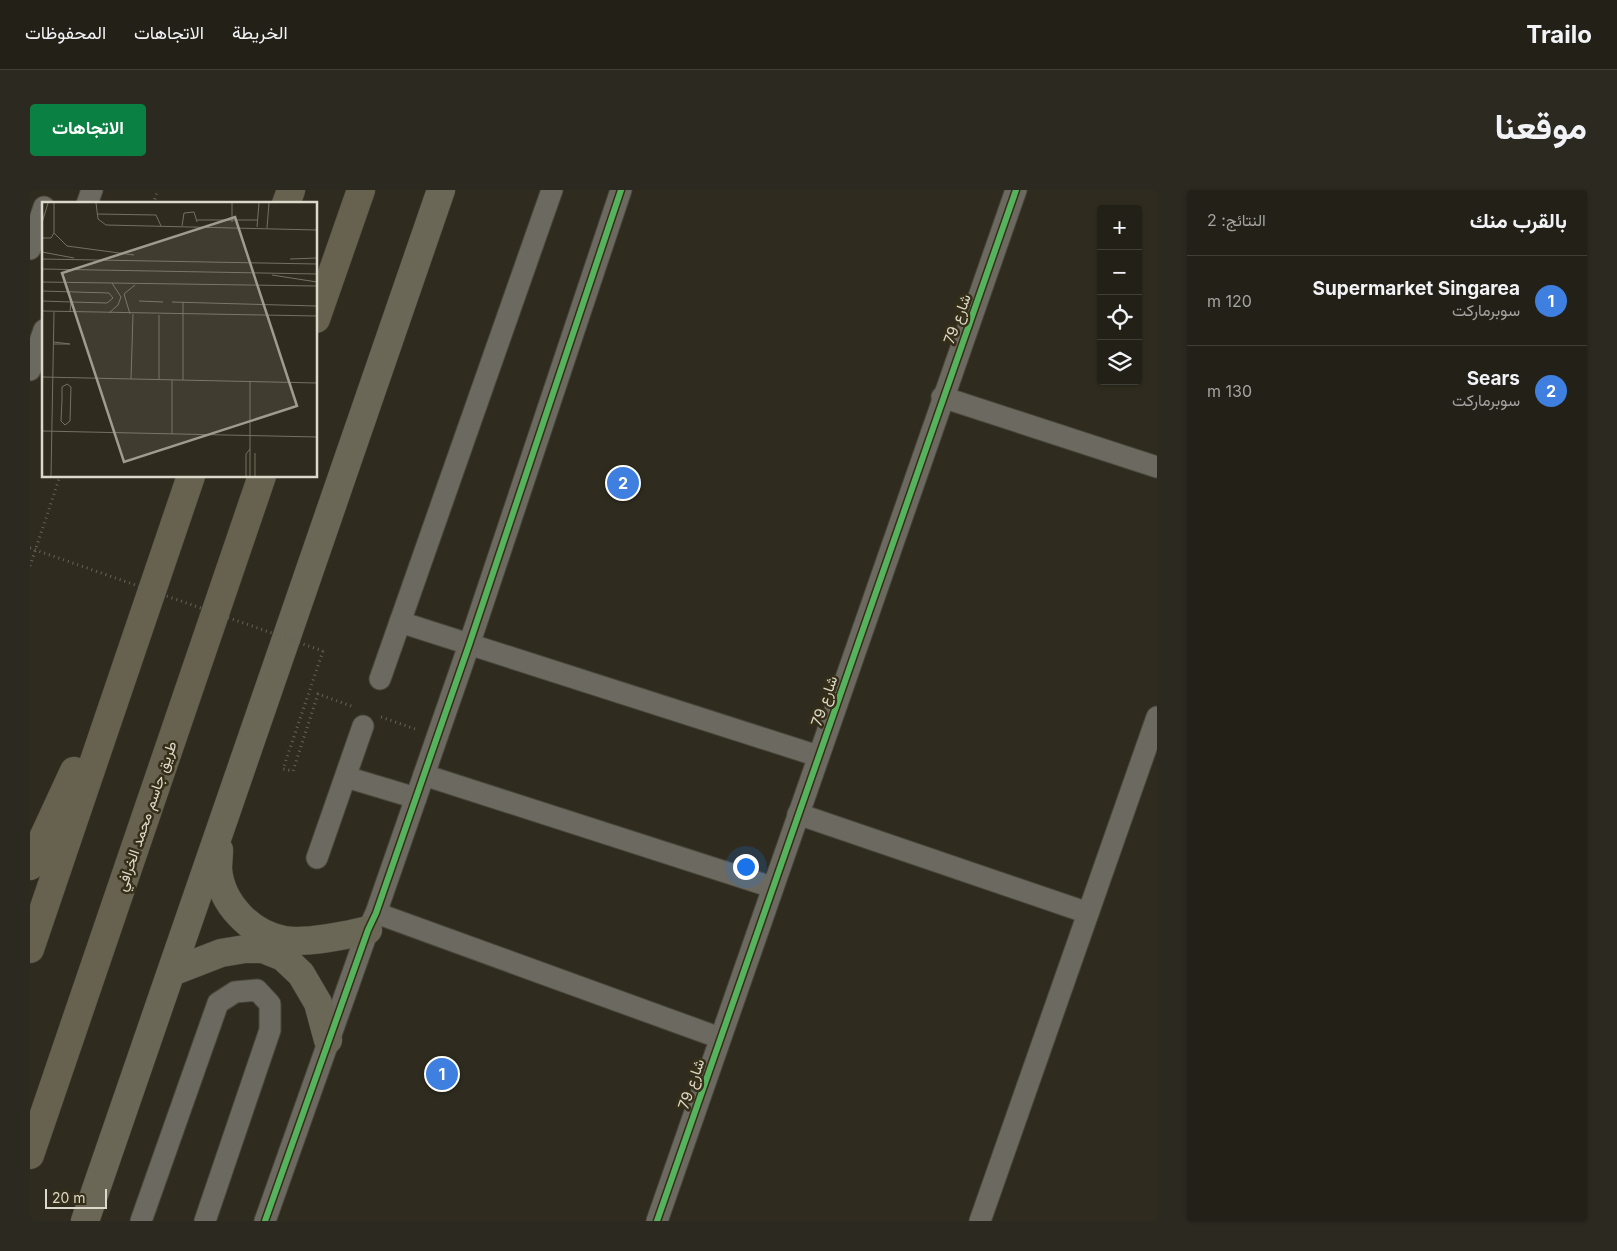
<!DOCTYPE html>
<html lang="ar">
<head>
<meta charset="utf-8">
<style>
	body { margin:0; font-family:Inter,Vazirmatn,sans-serif; background:#2b2920; color:#f1f3f6; direction:rtl }
	.controls { position:absolute; right:15px; top:15px; display:grid; overflow:hidden; border-radius:5px; box-shadow:0 1px 4px #0004 }
	.controls button { width:45px; height:45px; display:grid; place-items:center; padding:0; border:0; border-bottom:1px solid #403e36; background:#232117; color:#f1f3f6; font:25px sans-serif }
	.scale { position:absolute; left:15px; bottom:12px; width:62px; box-sizing:border-box; padding-left:5px; border:2px solid #dcd8ca; border-top:0; font-size:14px; line-height:18px; white-space:nowrap; color:#dcd8ca; -webkit-text-stroke:4px #362f18; paint-order:stroke }
	.you { position:absolute; left:715px; top:676px; width:18px; height:18px; margin:-12px; border:4px solid #fff; border-radius:50%; background:#1a73e8; box-shadow:0 0 0 8px #1a73e833 }
	.badge { display:grid; place-items:center; width:32px; height:32px; border-radius:50%; background:#0b8043; color:#fff; font-size:16px; font-weight:700 }
	.pin { position:absolute; translate:-50% -50%; border:2px solid #fff; box-shadow:0 1px 5px #0006 }
	.list { margin:0; padding:0; list-style:none }
	h2 { display:flex; justify-content:space-between; align-items:center; height:65px; margin:0; padding:0 20px; font-size:21px }
	h2 small { font-size:16px; font-weight:400; color:#a3a3a1 }
	.list li { display:grid; grid-template-columns:32px 1fr auto; gap:15px; align-items:center; box-sizing:border-box; height:90px; padding:0 20px; border-top:1px solid #403e36 }
	.list b { display:block; font-size:19px; white-space:nowrap }
	.list p { margin:0; font-size:16px; white-space:nowrap; color:#a3a3a1 }
	.list em { font-size:16px; font-style:normal; color:#a3a3a1 }
	.icon { flex:none; width:28px; height:28px; fill:none; stroke:currentColor; stroke-width:2; stroke-linecap:round; stroke-linejoin:round }
	.map { position:relative; flex:none; width:1127px; height:1031px; overflow:hidden; direction:ltr; border-radius:5px }
	header { display:flex; align-items:center; gap:30px; box-sizing:border-box; height:70px; padding:0 25px; background:#232117; border-bottom:1px solid #403e36 }
	header strong { font-size:24px }
	nav { display:flex; gap:28px; margin-inline-start:auto; font-size:18px }
	.intro { display:flex; align-items:center; justify-content:space-between; box-sizing:border-box; height:120px; padding:0 30px }
	h1 { margin:0; font-size:35px }
	.button { padding:12px 22px; border-radius:5px; background:#0b8043; color:#fff; font-size:18px; font-weight:700 }
	main { display:flex; gap:30px; padding:0 30px }
	aside { flex:1; background:#232117; border-radius:5px; box-shadow:0 1px 4px #0004 }
	.map>svg:first-child { display:block }
	.lines { fill:none; stroke-linecap:round; stroke-linejoin:round }
	.minor-casing { stroke:#49473c; stroke-width:23 }
	.major-casing { stroke:#49473c; stroke-width:29 }
	.highway-casing { stroke:#49473c; stroke-width:29 }
	.path { stroke:#65635a; stroke-width:3; stroke-dasharray:1 4; stroke-linecap:butt }
	.minor { stroke:#6c6960; stroke-width:21 }
	.major { stroke:#6b6757; stroke-width:28 }
	.highway { stroke:#66624f; stroke-width:28 }
	.path-bridge { stroke:#65635a; stroke-width:3; stroke-dasharray:1 4; stroke-linecap:butt }
	.cycleway-casing { stroke:#362f18; stroke-width:9 }
	.cycleway { stroke:#56b35d; stroke-width:6 }
	.labels { text-anchor:middle; dominant-baseline:central; stroke-width:5; stroke-linejoin:round; paint-order:stroke }
	.street-label { font-size:15px; fill:#dcd8ca; stroke:#362f18 }
	.inset-road { fill:none; stroke:#747163; stroke-width:1 }
	.view { fill:#9f9c8e; fill-opacity:0.15; stroke:#9f9c8e; stroke-width:2.5 }
	.inset-edge { fill:none; stroke:#dcd8ca; stroke-width:2.5 }
</style>
</head>
<body>
<header>
<strong>Trailo</strong>
<nav><a>الخريطة</a><a>الاتجاهات</a><a>المحفوظات</a></nav>
</header>
<div class="intro"><h1>موقعنا</h1><a class="button">الاتجاهات</a></div>
<main>
<aside>
<h2>بالقرب منك<small>النتائج: 2</small></h2>
<ul class="list">
<li><span class="badge" style="background:#3f7fe0">1</span><div><b>Supermarket Singarea</b><p>سوبرماركت</p></div><em>120 m</em></li>
<li><span class="badge" style="background:#3f7fe0">2</span><div><b>Sears</b><p>سوبرماركت</p></div><em>130 m</em></li>
</ul>
</aside>
<div class="map">
<svg width="1127" height="1031" viewBox="0 0 1127 1031">
	<rect width="100%" height="100%" fill="#2f2c1f"/>
	<g class="lines">
		<g class="minor-casing">
			<g id="minor">
				<polyline points="57,14 62,0"/>
				<polyline points="0,59 14,17"/>
				<polyline points="0,180 14,140"/>
				<polyline points="912,207 1127,277"/>
				<polyline points="370,432 788,566"/>
				<polyline points="350,489 522,0"/>
				<polyline points="394,585 742,697"/>
				<polyline points="316,587 386,608"/>
				<polyline points="768,624 1058,723"/>
				<polyline points="287,668 333,536"/>
				<polyline points="346,723 690,848"/>
				<polyline points="111,1031 188,813 205,802 227,800 240,814 240,840 175,1031"/>
				<polyline points="235,1031 338,740 346,723 439,455 591,0"/>
				<polyline points="627,1031 986,0"/>
				<polyline points="950,1031 1127,527"/>
			</g>
		</g>
		<g class="major-casing">
			<g id="major">
				<path d="M189,660C189,666 188,673 188,679C191,714 221,744 254,750C274,754 319,745 338,740"/>
				<polyline points="142,782 191,763 215,759 233,759 253,767 271,784 288,813 298,850"/>
				<polyline points="55,1031 411,0"/>
			</g>
		</g>
		<g class="highway-casing">
			<g id="highway">
				<polyline points="256,14 261,0"/>
				<polyline points="286,129 331,0"/>
				<polyline points="0,676 44,581"/>
				<polyline points="0,759 161,286"/>
				<polyline points="0,965 232,286"/>
			</g>
		</g>
		<g class="path">
			<polyline points="123,14 128,0"/>
			<polyline points="0,376 30,286"/>
			<polyline points="293,461 253,579 263,581 288,504 324,517"/>
			<polyline points="351,527 388,540"/>
		</g>
		<use href="#minor" class="minor"/>
		<use href="#major" class="major"/>
		<use href="#highway" class="highway"/>
		<polyline class="path-bridge" points="0,358 293,461"/>
		<g class="cycleway-casing">
			<g id="cycleway">
				<polyline points="235,1031 338,740 346,723 439,455 591,0"/>
				<polyline points="627,1031 986,0"/>
			</g>
		</g>
		<use href="#cycleway" class="cycleway"/>
	</g>
	<g class="labels">
		<g class="street-label">
			<text transform="translate(927 129) rotate(-70)">شارع 79</text>
			<text transform="translate(794 511) rotate(-71)">شارع 79</text>
			<text transform="translate(116 626) rotate(-71)">طريق جاسم محمد الخرافي</text>
			<text transform="translate(661 894) rotate(-71)">شارع 79</text>
		</g>
	</g>
	<g transform="translate(12 12)">
		<rect width="275" height="275" fill="#2f2c1f"/>
		<path class="inset-road" d="M54,1L56,17L64,23L275,28M55,12L114,13L119,24M155,18H216M190,20V1M0,21L6,1M140,24L142,11L152,10L155,20M215,25L217,1M225,26L227,1M12,31L25,44L92,53M0,36H9L12,31V1M0,50L32,56M0,57L275,62M248,57L275,56M0,67L275,72M230,73L275,80M0,80L275,84M0,89L67,91L71,96L65,101L29,100L28,110M0,99L29,100M97,99L121,100M130,100L274,104M141,100V178M0,109L275,114M67,111L76,103L79,95L70,81M88,112L82,92L93,83M117,113V177M12,140L28,142H12M0,175L275,181M89,177L91,112M25,182L29,185L28,219L23,223L19,219L20,198V185ZM0,229L275,235M130,232V178M9,274L12,110M204,274V252L208,247M208,274V179M213,274V251"/>
		<path class="view" d="M193,15L255,204L82,260L20,71Z"/>
		<rect width="275" height="275" class="inset-edge"/>
	</g>
</svg>
<div class="controls">
<button>+</button>
<button>−</button>
<button><svg class="icon" aria-label="locate" viewBox="0 0 24 24"><circle cx="12" cy="12" r="6"/><path d="M12 2v4M12 18v4M2 12h4M18 12h4"/></svg></button>
<button><svg class="icon" aria-label="layers" viewBox="0 0 24 24"><path d="M12 4l9 5-9 5-9-5zM3 14l9 5 9-5"/></svg></button>
</div>
<div class="scale">20 m</div>
<div class="you"></div>
<div class="pin badge" style="left:412px;top:884px;background:#3f7fe0">1</div>
<div class="pin badge" style="left:593px;top:293px;background:#3f7fe0">2</div>
</div>
</main>
</body>
</html>
